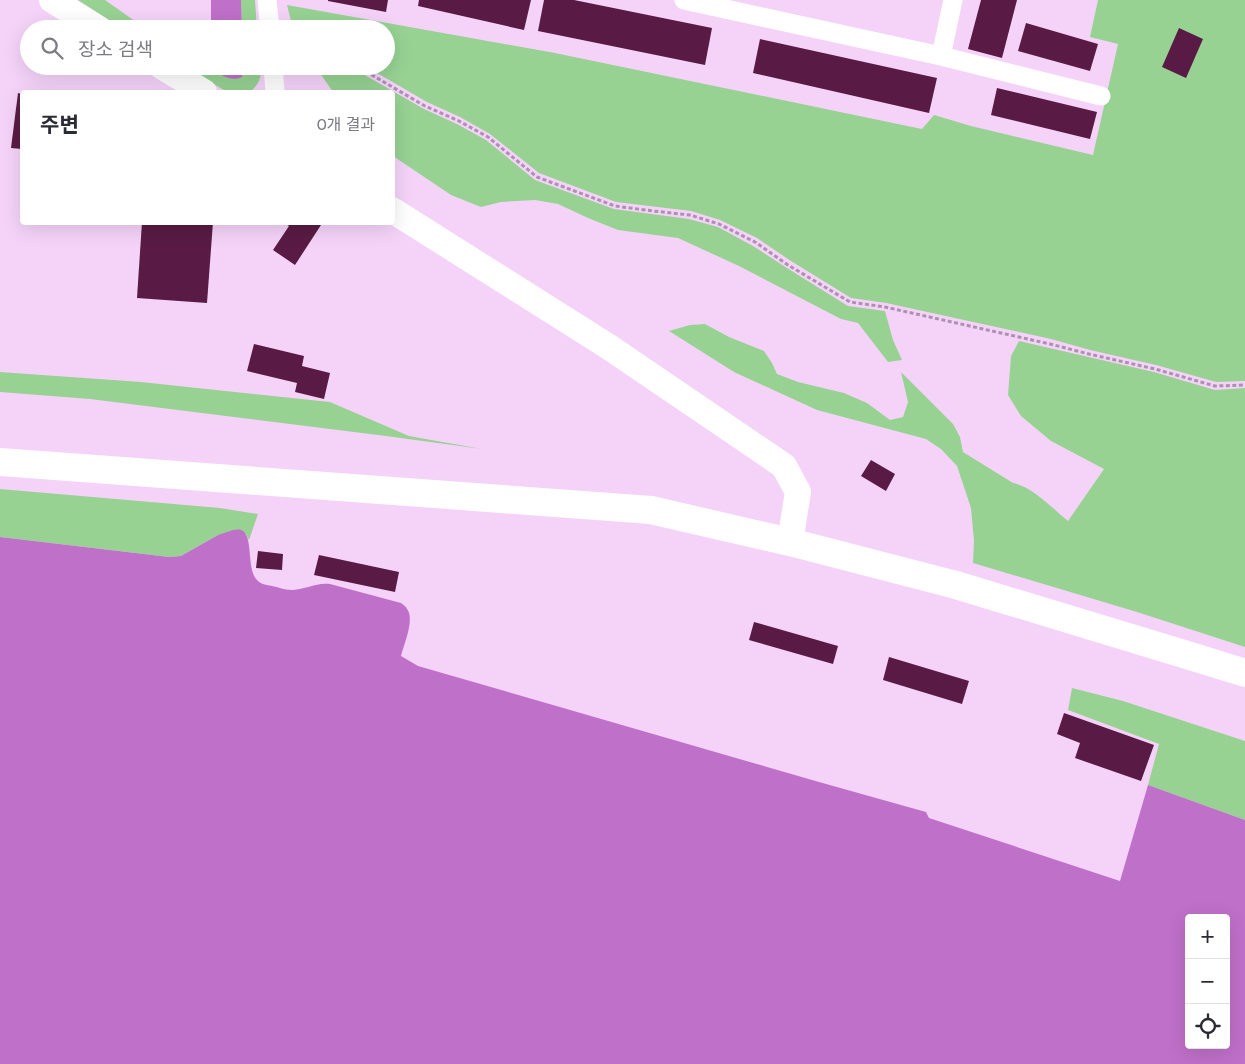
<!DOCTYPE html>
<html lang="ko">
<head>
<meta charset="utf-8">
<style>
	body { margin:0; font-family:"Varela Round","Noto Sans KR",sans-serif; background:#f7f7f7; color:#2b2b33 }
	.controls { position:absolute; right:15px; bottom:15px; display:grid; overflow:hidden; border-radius:5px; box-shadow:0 5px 20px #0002 }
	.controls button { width:45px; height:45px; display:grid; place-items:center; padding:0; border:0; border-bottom:1px solid #e1e1e2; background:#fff; color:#2b2b33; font:25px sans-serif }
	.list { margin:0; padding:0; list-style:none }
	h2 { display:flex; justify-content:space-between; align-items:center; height:65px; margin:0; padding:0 20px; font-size:21px }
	h2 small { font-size:16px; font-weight:400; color:#7c7c81 }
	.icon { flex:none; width:28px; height:28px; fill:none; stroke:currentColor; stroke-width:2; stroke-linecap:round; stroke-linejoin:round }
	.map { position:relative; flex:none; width:1245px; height:1064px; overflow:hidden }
	.search { position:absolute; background:#fff; box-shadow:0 5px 20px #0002; left:20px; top:20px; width:375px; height:55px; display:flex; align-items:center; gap:12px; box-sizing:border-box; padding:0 18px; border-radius:28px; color:#7c7c81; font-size:19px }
	.panel { position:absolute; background:#fff; box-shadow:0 5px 20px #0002; left:20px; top:90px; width:375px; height:135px; border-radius:5px }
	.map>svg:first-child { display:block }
	.green { fill:#97d293 }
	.water { fill:#bf70c9; fill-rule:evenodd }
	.building { fill:#591b45 }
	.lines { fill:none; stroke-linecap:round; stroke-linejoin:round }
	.path { stroke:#ae91b2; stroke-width:3; stroke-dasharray:4 2.5; stroke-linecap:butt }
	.minor { stroke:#fff; stroke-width:19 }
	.secondary { stroke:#fff; stroke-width:26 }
	.trunk { stroke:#fff; stroke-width:28 }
</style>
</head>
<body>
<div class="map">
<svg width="1245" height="1064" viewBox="0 0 1245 1064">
	<rect width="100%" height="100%" fill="#f5d3f9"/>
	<g class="green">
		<polygon points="78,0 105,0 146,29 123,29"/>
		<polygon points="241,0 255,0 257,29 242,29"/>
		<polygon points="1098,0 1245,0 1245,381 1216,382 1156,365 1090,350 1051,339 886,303 851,298 791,261 757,238 720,220 691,211 616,202 539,173 490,134 460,117 427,102 365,66 386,66 386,29 293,29 287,5 555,53 922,129 934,115 971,126 1093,155 1118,44 1090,37"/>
		<path d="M184,66H207L217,72L242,77L244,66H261C262,77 259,85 250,92H227Z"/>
		<polygon points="315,66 345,66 363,74 424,109 457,124 486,140 535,180 614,209 689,219 718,227 753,246 787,268 848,306 885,311 893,340 902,360 888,362 858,323 841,319 739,266 678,238 618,230 588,218 558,204 535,200 501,202 481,207 451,195 393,156 392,92 333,92"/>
		<path d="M705,324L729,337L764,351L772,363L777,374L798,382L844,393L867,403L890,420L903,417L908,402L901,372L953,424L960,437L963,452L1013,483C1032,486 1053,509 1068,521L1104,469L1051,441L1021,416L1008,395L1011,356L1019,341L1154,372L1215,390L1245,388V647L1137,612L973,563L974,541L971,508L957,466L941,449L926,439L817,410L734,372L669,331L690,325Z"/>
		<polygon points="0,372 141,382 330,402 409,436 482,449 386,436 90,399 0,392"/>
		<polygon points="0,489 220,508 258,514 249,540 246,534 218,535 181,556 169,557 0,537"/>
		<polygon points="1072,688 1123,701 1245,741 1245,820 1148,785 1159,744 1068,710"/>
	</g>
	<g class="water">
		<polygon points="211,0 241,0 242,29 211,29"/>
		<path d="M213,66H244L242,77C232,82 219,76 213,66Z"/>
		<path d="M233,530C236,530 238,529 241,530C254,534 246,569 257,580C260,584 267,585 272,586C278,587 285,590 291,590C304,590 317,582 330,584L401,603C403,605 406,606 407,609C415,619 404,644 401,656L418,666L819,782L926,812L929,818L1120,881L1148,785L1245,820V1064H0V537L169,557L181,556L218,535ZM1189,918H1226V1045H1189Z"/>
	</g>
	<g class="building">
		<polygon points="328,0 388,0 386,12 328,1"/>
		<polygon points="419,0 531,0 524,30 418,6"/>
		<polygon points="544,0 574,0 712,28 705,65 538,31"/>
		<polygon points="981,0 1017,0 1002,58 968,49"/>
		<polygon points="1026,23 1098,44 1090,71 1018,51"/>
		<polygon points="1179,28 1203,39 1186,78 1162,67"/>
		<polygon points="760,39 937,78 929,113 753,73"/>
		<polygon points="997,88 1097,112 1090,139 991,115"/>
		<polygon points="18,93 22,94 22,149 11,148"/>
		<polygon points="142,222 213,222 207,303 137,298"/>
		<polygon points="283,222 317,222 321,225 295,265 273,250 289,226"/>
		<polygon points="254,344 304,356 302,366 330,373 324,399 295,392 297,383 247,371"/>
		<polygon points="871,460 895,474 886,491 861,476"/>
		<polygon points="258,551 283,554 282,570 256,568"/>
		<polygon points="319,555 399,572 395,592 314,575"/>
		<polygon points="754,622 838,646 833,664 749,640"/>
		<polygon points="889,657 969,681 962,704 883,680"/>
		<polygon points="1064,713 1154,745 1141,781 1075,758 1080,743 1057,734"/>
	</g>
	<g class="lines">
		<polyline class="path" points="354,66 365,71 425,106 459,121 488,137 537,177 615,206 653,211 690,215 719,224 755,242 788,265 850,302 885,307 1050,344 1089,354 1155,369 1215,386 1245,385"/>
		<g class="minor">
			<polyline points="267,0 270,29"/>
			<polyline points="684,0 941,56 1101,96"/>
			<polyline points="941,56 953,0"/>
			<polyline points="273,66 275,92"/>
		</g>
		<g class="secondary">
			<polyline points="52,0 99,29"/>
			<polyline points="161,66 204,92"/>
			<polyline points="392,210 609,347 784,466 798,492 790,542"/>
		</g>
		<polyline class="trunk" points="0,462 651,510 790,542 956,585 1187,655 1245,673"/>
	</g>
</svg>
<div class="controls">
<button>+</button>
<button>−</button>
<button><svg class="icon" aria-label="locate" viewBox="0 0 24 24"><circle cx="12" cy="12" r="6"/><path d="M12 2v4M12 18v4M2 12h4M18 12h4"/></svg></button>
</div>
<div class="search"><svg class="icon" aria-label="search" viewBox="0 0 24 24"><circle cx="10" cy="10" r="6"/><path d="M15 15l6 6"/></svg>장소 검색</div>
<section class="panel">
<h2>주변<small>0개 결과</small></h2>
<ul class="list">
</ul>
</section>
</div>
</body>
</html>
